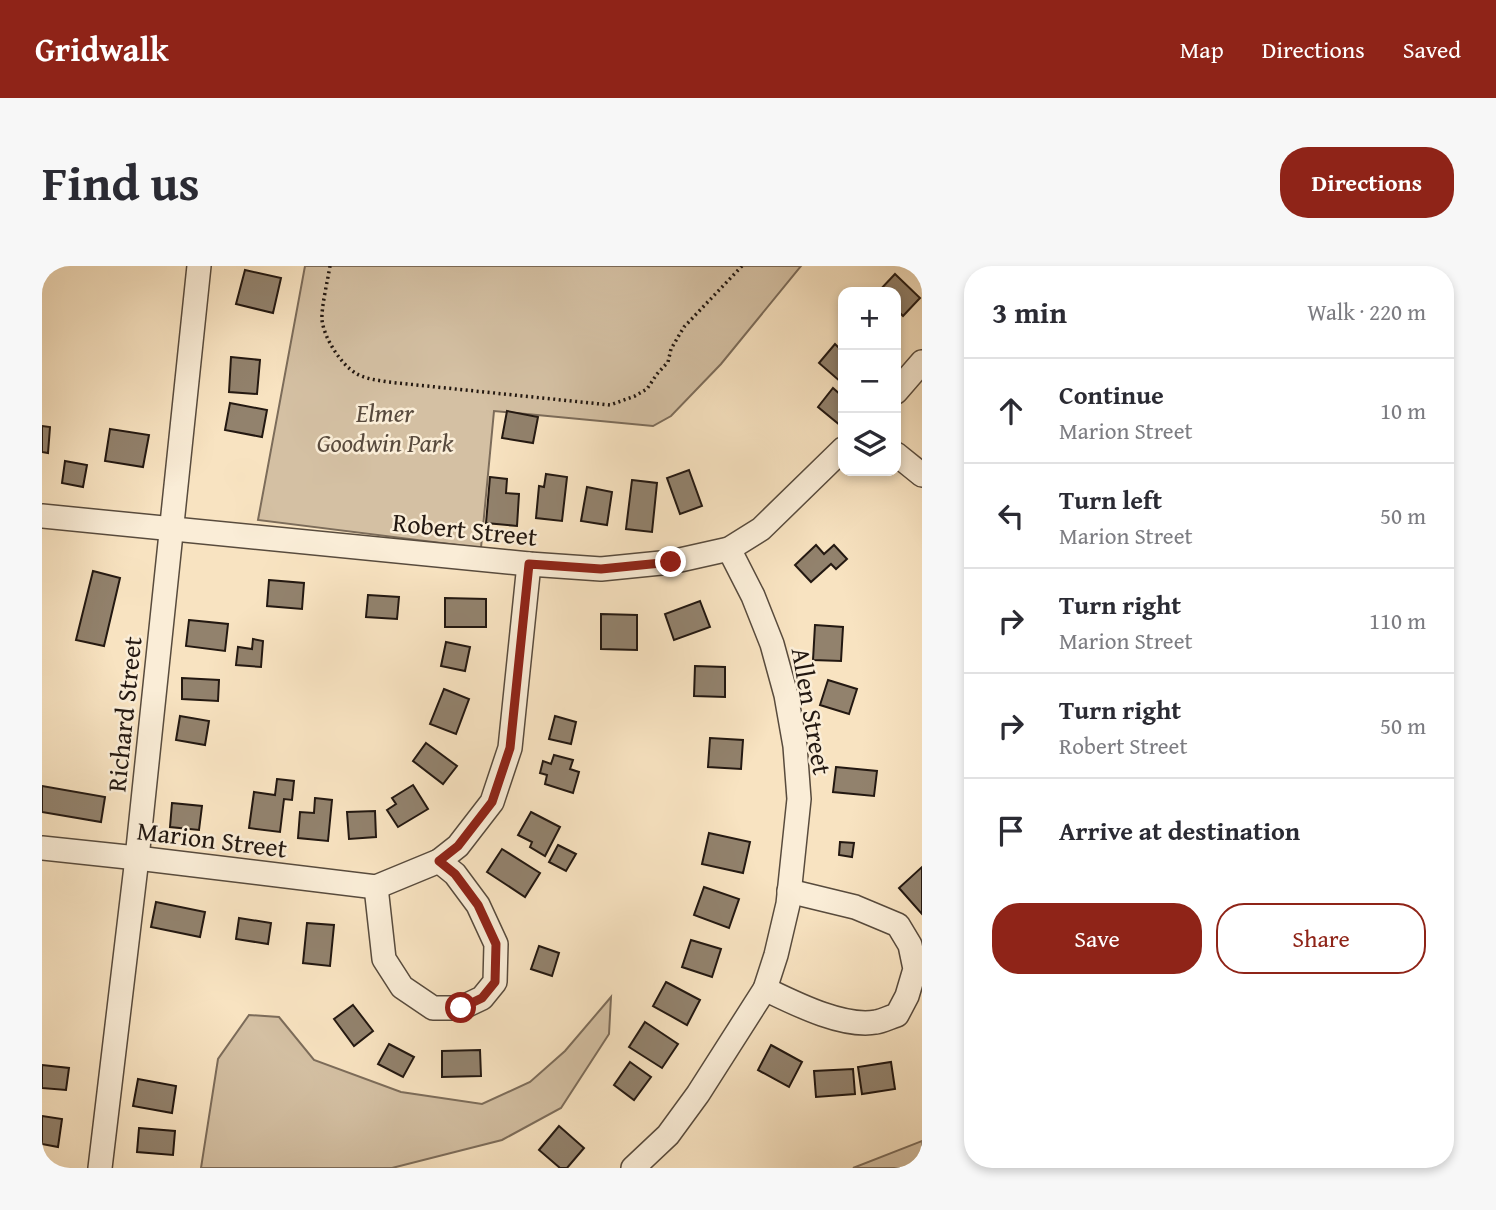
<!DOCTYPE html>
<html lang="en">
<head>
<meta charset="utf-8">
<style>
	body { margin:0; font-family:"Gentium Book Plus",serif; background:#f7f7f7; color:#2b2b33 }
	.controls { position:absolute; right:21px; top:21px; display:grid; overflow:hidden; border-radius:14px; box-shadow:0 4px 10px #0003 }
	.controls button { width:63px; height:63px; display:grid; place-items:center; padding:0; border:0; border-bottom:2px solid #e1e1e2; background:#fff; color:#2b2b33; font:35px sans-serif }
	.stop { position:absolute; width:21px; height:21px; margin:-16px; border:5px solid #8f2418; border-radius:50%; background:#fff }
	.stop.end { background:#8f2418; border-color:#fff; box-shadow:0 2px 7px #0008 }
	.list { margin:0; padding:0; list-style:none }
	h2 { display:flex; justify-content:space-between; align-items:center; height:91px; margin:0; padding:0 28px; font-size:30px }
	h2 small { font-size:23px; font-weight:400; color:#7c7c81 }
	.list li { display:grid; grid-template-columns:46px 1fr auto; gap:21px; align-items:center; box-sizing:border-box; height:105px; padding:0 28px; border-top:2px solid #e1e1e2 }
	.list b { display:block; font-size:26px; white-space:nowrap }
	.list p { margin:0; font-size:23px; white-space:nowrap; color:#7c7c81 }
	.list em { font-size:23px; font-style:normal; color:#7c7c81 }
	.actions { display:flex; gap:14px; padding:21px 28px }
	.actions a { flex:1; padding:16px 0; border:2px solid #8f2418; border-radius:28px; text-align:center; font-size:24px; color:#8f2418 }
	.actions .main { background:#8f2418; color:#fff }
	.icon { flex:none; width:38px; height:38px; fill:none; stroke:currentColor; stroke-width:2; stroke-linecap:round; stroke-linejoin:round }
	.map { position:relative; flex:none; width:880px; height:902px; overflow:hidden; border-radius:28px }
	header { display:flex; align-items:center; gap:42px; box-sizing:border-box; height:98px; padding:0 35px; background:#8f2418; color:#fff }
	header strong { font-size:33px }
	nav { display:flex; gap:38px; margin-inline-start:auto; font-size:24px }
	.intro { display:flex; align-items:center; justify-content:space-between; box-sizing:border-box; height:168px; padding:0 42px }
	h1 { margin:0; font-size:49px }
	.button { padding:18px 32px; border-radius:28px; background:#8f2418; color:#fff; font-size:24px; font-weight:700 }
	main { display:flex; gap:42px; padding:0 42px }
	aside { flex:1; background:#fff; border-radius:28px; box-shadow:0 4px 10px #0003 }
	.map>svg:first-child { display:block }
	.green { fill:#d4c0a3; stroke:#7c6c5a; stroke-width:2 }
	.building { fill:#92826d; stroke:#231811; stroke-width:2 }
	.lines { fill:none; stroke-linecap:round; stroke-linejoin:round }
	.minor-casing { stroke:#584b3d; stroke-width:26 }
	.path { stroke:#231811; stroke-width:3.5; stroke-dasharray:2 3.5; stroke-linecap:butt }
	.minor { stroke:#faedd7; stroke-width:23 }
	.route { stroke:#8f2418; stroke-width:9 }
	.labels { text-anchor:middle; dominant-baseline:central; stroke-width:5; stroke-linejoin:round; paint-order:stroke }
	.park-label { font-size:26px; font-style:italic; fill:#584a3d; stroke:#faedd7 }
	.street-label { font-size:26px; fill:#231811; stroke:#faedd7 }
</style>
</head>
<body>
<header>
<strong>Gridwalk</strong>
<nav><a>Map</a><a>Directions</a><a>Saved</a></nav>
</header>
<div class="intro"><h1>Find us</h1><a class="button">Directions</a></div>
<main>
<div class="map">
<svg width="880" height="902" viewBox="0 0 880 902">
	<rect width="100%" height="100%" fill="#f8e3c1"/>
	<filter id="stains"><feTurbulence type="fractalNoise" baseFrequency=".00286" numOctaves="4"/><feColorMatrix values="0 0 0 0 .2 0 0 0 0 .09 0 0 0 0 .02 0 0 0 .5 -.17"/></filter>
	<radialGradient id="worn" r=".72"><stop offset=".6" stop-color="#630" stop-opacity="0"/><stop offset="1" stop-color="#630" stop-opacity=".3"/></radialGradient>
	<g class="green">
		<polygon points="263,0 759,0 679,98 629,150 611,160 452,145 439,282 216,254"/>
		<polygon points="569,731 567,768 519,842 460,874 350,902 159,902 176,793 207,749 237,751 272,794 359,826 440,838 488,816 523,785"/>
		<polygon points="880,875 880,902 811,902"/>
	</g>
	<g class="building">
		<polygon points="203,4 239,12 231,47 194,38"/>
		<polygon points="853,8 878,32 861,50 854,43 854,26 836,26"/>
		<polygon points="793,78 801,86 801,115 800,117 777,97"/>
		<polygon points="189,91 218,94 215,128 187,126"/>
		<polygon points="791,122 801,131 801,157 799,160 776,141"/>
		<polygon points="188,137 225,144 220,171 183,164"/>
		<polygon points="465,145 496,151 491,177 460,172"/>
		<polygon points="0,160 8,161 6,187 0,186"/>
		<polygon points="68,163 107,169 101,201 63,195"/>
		<polygon points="23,195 45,199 41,221 20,217"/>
		<polygon points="647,204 660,240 638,248 625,212"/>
		<polygon points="504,208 525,211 520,255 494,252 497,220 502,221"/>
		<polygon points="448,211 465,213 464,227 477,228 475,260 444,257"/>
		<polygon points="590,214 615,217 610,266 584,263"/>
		<polygon points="545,221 570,226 565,259 539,255"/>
		<polygon points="774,279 782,288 792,279 805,293 794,303 789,298 769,316 753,299"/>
		<polygon points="51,305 78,312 62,380 34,374"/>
		<polygon points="227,314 262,317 260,343 225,340"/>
		<polygon points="326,329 357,331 355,353 324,351"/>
		<polygon points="403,332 444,333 444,361 403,361"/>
		<polygon points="658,335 668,361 632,374 623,348"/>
		<polygon points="559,348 595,349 595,384 559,383"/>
		<polygon points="147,354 186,358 183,385 144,380"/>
		<polygon points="773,359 801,361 799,395 771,394"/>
		<polygon points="211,373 221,375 219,401 194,399 196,381 210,383"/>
		<polygon points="404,376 428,381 423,405 399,400"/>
		<polygon points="653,400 683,401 683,431 652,430"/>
		<polygon points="140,412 177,414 176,435 140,433"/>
		<polygon points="786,414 815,423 807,448 778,439"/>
		<polygon points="402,423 427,433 414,468 388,458"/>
		<polygon points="138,450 167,455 163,479 134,474"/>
		<polygon points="513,450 534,456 529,478 507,473"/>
		<polygon points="668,472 701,474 699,503 666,501"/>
		<polygon points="384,477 415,500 401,518 371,495"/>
		<polygon points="512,489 531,494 528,503 537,506 531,527 503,518 505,509 498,507 501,495 509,498"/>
		<polygon points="794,501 835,505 832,530 791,526"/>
		<polygon points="235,513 252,515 250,534 242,533 238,566 207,562 212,526 233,529"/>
		<polygon points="371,519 386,543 356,561 345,544 354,538 350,532"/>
		<polygon points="0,520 63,531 59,556 0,546"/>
		<polygon points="273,532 290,534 286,575 256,572 258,546 272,547"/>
		<polygon points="130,537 160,540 157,564 128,561"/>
		<polygon points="333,545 334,571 307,573 305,546"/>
		<polygon points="489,546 518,561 503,590 488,581 490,576 476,569"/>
		<polygon points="667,567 708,576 701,607 660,598"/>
		<polygon points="798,576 812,577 810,591 797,589"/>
		<polygon points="516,579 534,588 524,605 507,596"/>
		<polygon points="460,583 498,607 483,631 445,606"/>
		<polygon points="880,601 880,648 857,622"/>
		<polygon points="662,621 697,633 687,662 652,649"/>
		<polygon points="114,636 163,646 158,671 109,661"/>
		<polygon points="197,652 229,657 226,678 194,673"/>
		<polygon points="265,657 292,659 288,700 261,697"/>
		<polygon points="649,674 679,683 670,711 640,701"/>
		<polygon points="497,680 517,687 510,710 489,703"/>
		<polygon points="624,716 658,734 645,759 611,740"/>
		<polygon points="311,739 331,765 312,780 292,753"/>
		<polygon points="603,756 636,778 620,802 587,781"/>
		<polygon points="347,778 372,791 361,811 336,798"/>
		<polygon points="729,779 760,796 747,821 716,804"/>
		<polygon points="438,784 439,810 400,811 400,785"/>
		<polygon points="588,796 609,811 592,834 572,819"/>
		<polygon points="849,796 853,823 820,828 816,801"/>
		<polygon points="0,799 27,802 24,824 0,822"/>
		<polygon points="811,803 813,828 774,831 772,805"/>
		<polygon points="96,813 134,820 130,847 91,840"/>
		<polygon points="0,850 20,853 16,881 0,878"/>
		<polygon points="517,860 542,882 525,902 518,902 497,884"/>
		<polygon points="97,862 133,865 131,889 95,886"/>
	</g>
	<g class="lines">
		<g class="minor-casing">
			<g id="minor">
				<polyline points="854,126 880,96"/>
				<polyline points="854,188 880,209"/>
				<polyline points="0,250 487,298 559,303 629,296 687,283 719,263 801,183"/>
				<polyline points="0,582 95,592 334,621 397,595 416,580 450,536 468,482 487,298"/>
				<polyline points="334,621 342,693 360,721 391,742 419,742 440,732 453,716 454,678 436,639 413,608 397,595"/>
				<path d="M723,723C752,737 801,762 834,756C841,755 848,751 855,749L865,730L873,703L868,679L856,659L813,641L747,625"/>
				<polyline points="58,902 95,592 157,0"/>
				<polyline points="591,902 626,869 656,828 723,723 734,689 746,638 757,533 753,480 744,429 730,378 711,330 687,283"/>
			</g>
		</g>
		<path class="path" d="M288,0C286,13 279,42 280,54C282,72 299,99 315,108C324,113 335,114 346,116L568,139L593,130L605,123L615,108L626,96L629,83L642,61L700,0"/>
		<use href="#minor" class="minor"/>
	</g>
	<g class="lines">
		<polyline class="route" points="419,742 440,732 453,716 454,678 436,639 413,608 397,595 416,580 450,536 468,482 487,298 559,303 629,296"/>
	</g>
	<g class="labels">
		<g class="park-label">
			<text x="343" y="146">Elmer<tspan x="343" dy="30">Goodwin Park</tspan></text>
		</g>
		<g class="street-label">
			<text transform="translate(423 263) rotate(6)">Robert Street</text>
			<text transform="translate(770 445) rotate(80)">Allen Street</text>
			<text transform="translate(82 448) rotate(-84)">Richard Street</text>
			<text transform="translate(170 573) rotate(7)">Marion Street</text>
		</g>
	</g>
	<rect width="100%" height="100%" filter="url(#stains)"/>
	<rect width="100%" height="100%" fill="url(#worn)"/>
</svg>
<div class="controls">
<button>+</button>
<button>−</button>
<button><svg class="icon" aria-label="layers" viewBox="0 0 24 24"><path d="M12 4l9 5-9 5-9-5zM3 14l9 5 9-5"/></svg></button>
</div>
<div class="stop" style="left:419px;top:742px"></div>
<div class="stop end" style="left:629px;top:296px"></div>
</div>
<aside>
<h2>3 min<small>Walk · 220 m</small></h2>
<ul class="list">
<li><svg class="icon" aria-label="ahead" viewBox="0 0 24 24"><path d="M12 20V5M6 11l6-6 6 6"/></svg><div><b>Continue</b><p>Marion Street</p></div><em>10 m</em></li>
<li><svg class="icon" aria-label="left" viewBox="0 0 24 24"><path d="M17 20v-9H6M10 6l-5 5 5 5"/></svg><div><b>Turn left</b><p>Marion Street</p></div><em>50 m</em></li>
<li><svg class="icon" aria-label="right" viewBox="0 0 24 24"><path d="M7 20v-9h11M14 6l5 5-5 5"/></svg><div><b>Turn right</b><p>Marion Street</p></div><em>110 m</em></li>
<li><svg class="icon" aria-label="right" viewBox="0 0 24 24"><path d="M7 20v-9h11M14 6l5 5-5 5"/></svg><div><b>Turn right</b><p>Robert Street</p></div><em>50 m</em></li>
<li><svg class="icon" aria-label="arrive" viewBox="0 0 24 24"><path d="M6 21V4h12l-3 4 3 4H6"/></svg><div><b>Arrive at destination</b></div></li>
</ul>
<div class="actions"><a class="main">Save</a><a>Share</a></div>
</aside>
</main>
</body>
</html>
